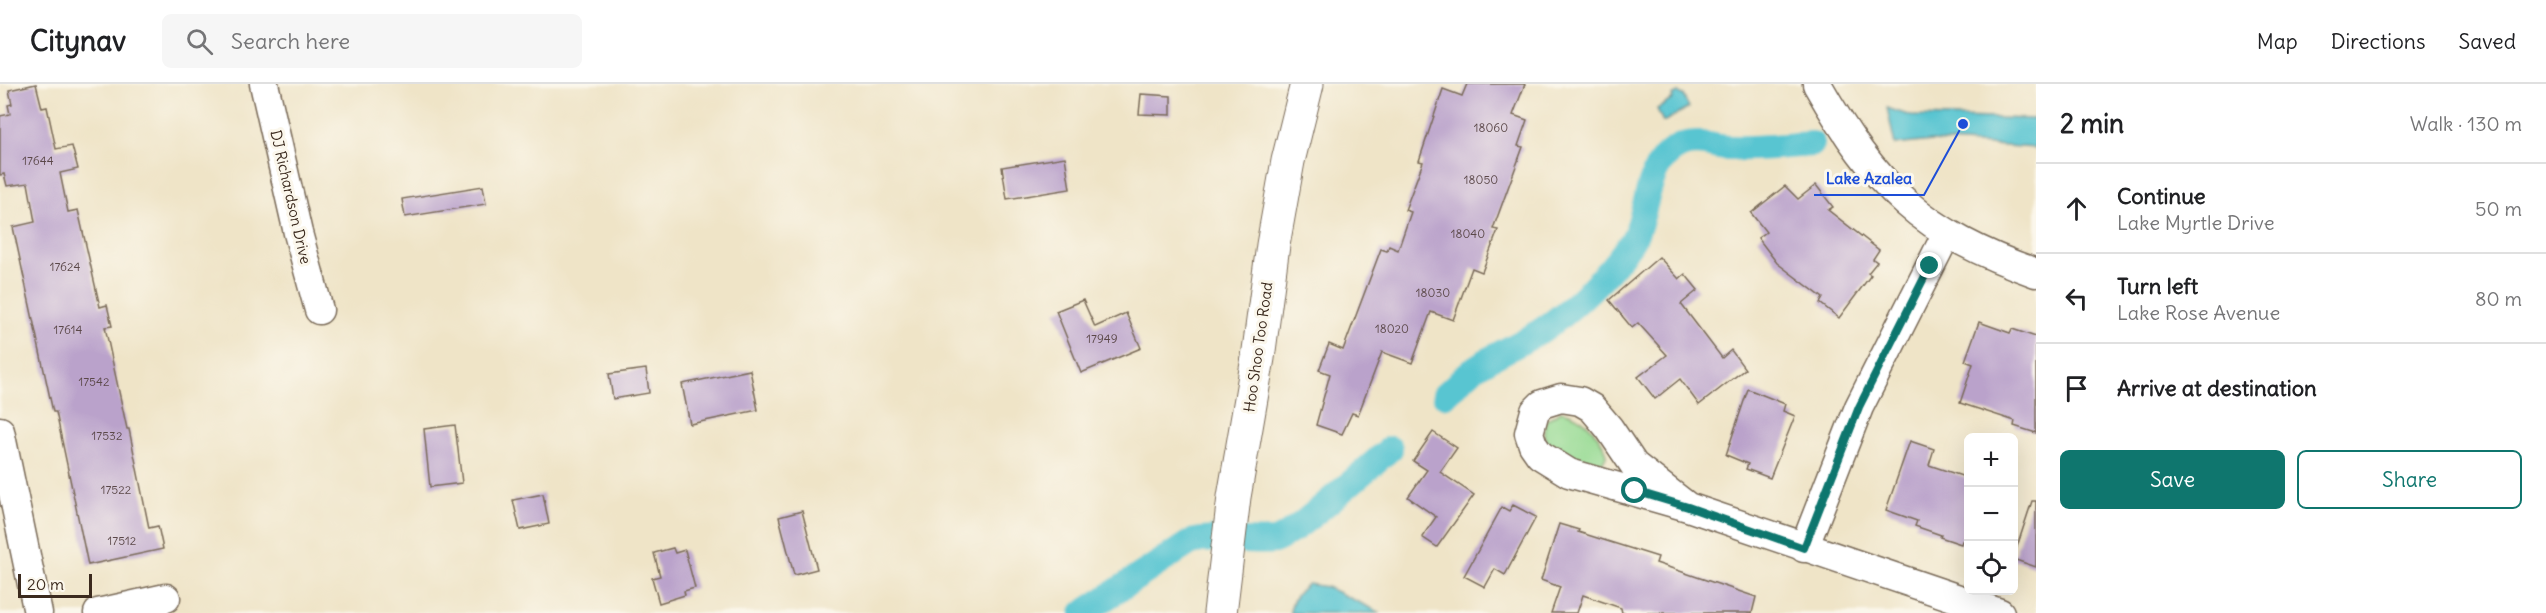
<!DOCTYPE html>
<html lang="en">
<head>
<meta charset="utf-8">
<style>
	body { margin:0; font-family:Delius,sans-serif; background:#f6f6f6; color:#202124 }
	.controls { position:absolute; right:18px; bottom:18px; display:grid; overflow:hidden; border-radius:9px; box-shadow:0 6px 24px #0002 }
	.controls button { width:54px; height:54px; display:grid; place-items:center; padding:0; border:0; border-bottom:2px solid #e0e0e0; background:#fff; color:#202124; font:30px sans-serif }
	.scale { position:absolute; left:18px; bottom:15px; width:74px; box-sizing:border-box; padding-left:6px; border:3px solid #3b2a1e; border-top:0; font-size:16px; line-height:21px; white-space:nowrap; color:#3b2a1e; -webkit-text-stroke:4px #fbf7ec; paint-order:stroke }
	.stop { position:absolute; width:18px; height:18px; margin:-14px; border:4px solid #0f766e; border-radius:50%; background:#fff }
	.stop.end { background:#0f766e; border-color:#fff; box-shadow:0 2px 6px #0008 }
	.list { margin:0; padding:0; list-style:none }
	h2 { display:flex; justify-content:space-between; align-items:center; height:78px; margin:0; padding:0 24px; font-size:26px }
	h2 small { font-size:20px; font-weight:400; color:#757577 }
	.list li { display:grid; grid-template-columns:39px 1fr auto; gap:18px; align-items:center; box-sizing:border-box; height:90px; padding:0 24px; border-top:2px solid #e0e0e0 }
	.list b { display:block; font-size:22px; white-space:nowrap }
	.list p { margin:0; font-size:20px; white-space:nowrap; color:#757577 }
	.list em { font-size:20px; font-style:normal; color:#757577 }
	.actions { display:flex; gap:12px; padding:18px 24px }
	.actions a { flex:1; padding:14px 0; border:2px solid #0f766e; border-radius:9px; text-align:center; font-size:21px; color:#0f766e }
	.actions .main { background:#0f766e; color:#fff }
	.icon { flex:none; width:33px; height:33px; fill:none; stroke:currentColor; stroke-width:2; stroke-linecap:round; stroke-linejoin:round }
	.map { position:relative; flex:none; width:2036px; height:529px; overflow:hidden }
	header { display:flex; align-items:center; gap:36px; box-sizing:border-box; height:84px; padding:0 30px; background:#fff; border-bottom:2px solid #e0e0e0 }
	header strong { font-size:28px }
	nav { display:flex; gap:33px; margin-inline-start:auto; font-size:21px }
	.search { width:420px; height:54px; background:#f6f6f6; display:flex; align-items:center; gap:15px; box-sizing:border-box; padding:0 21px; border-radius:9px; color:#757577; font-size:22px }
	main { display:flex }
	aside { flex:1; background:#fff }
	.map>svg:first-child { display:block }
	.green { fill:#96da93; stroke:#688258; stroke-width:1.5 }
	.water { fill:#58c5d1; stroke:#4a7878; stroke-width:1.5 }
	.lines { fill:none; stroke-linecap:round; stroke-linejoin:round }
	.canal { stroke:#58c5d1; stroke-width:26 }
	.building { fill:#baa2cb }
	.minor-casing { stroke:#7a6b59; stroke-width:31 }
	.tertiary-casing { stroke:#7a6b59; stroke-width:35 }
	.minor { stroke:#fff; stroke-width:28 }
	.tertiary { stroke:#fff; stroke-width:33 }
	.route { stroke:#0f766e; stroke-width:8 }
	.labels { text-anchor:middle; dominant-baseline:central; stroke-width:6; stroke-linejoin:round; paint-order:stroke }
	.number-label { font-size:12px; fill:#5b4849 }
	.street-label { font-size:15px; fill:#3b2a1e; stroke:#fbf7ec }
	.leader { fill:none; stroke:#1d4ed8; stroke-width:2 }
	.callout-dot { fill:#1d4ed8; stroke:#fbf7ec; stroke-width:2 }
	.callout-label { font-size:16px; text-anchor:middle; font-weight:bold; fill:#1d4ed8; stroke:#fbf7ec; stroke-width:6; stroke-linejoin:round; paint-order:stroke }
</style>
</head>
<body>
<header>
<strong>Citynav</strong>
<div class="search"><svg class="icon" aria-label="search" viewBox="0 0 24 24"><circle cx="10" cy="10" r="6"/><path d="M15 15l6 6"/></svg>Search here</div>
<nav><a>Map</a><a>Directions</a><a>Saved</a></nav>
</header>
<main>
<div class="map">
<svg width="2036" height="529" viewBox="0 0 2036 529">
	<rect width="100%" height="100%" fill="#fbf7ec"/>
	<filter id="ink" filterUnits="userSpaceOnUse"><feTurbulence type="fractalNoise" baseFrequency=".0167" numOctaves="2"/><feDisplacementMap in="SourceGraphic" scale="12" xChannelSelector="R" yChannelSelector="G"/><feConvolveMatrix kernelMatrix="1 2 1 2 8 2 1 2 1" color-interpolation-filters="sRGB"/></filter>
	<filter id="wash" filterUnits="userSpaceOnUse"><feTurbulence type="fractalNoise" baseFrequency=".008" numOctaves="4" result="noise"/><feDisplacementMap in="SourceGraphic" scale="24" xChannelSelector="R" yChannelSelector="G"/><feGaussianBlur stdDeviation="1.35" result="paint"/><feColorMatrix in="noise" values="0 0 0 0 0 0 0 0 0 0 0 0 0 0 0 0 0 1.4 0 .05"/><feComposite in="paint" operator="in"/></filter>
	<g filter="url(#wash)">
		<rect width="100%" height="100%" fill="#efe4c7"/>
		<path class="green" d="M1561,327C1582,330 1600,350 1607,370L1602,379C1585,383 1547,371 1544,350C1543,346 1546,340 1546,336Z"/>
		<g class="water">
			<polygon points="1678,9 1683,11 1689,24 1663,38 1657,25 1673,15 1672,12"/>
			<polygon points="1887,24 1911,32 2036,35 2036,64 1932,57 1895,61"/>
			<path d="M1308,500L1327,503L1381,529H1290C1291,516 1298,508 1308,500Z"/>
		</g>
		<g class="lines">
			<g class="canal">
				<path d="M1445,311C1455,302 1464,292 1475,284C1496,270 1521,260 1542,246C1575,224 1607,191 1630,160C1651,130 1642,79 1681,62C1698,55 1714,64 1731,64C1758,65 1785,62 1812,60"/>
				<path d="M1083,529L1191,458C1220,451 1246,460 1274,457C1289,455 1372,380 1390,365"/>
			</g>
		</g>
		<g id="blocks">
			<g class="building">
				<polygon points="36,0 42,24 47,23 56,65 72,62 78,85 60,89 68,128 78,126 100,223 107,221 112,242 105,243 127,345 129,345 149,444 158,442 163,465 88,481 56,328 53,328 13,143 35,138 28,99 7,102 4,90 0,91 0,32 10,30 8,21 12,20 9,6"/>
				<polygon points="1467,0 1525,0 1513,31 1527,36 1518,62 1523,63 1493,145 1498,146 1482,188 1472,184 1453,236 1431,228 1412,279 1382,268 1358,331 1352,329 1342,350 1316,341 1330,290 1319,286 1329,260 1343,266 1381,165 1387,167 1389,162 1398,166 1411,128 1405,126 1423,78 1419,77 1443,5 1462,12"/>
				<polygon points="1141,10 1171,12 1171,31 1139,30"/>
				<polygon points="1065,73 1070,105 1007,115 1002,83"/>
				<polygon points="1816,101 1833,123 1828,126 1879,166 1873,175 1877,178 1868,189 1871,191 1839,234 1820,219 1823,214 1777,179 1758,154 1766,148 1751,129 1785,102 1798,115"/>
				<polygon points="483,102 486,120 405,133 402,115"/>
				<polygon points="1659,173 1679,195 1685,190 1698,206 1681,220 1722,274 1731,266 1745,285 1699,321 1680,295 1655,315 1638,293 1667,271 1638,239 1632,244 1609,216"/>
				<polygon points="1083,216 1095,243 1126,229 1141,264 1081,289 1056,227"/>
				<polygon points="1979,238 2010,249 2012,245 2036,253 2036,349 2014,342 2015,337 1960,319 1973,280 1965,277"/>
				<polygon points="646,285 649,309 613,315 609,290"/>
				<polygon points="750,286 758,326 690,340 682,300"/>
				<polygon points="1748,305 1785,320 1783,327 1795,332 1770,394 1746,385 1748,380 1726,371"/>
				<polygon points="455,341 462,399 430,403 424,345"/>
				<polygon points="1433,348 1457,364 1440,388 1474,411 1437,463 1422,453 1436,433 1408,413 1427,386 1413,377"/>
				<polygon points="1910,357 1934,365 1929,381 1968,394 1968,459 1962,457 1961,460 1940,453 1941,451 1915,442 1917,437 1886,426"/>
				<polygon points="543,410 549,440 520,446 513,416"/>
				<polygon points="2032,417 2036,417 2036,483 2013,475"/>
				<polygon points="1513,421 1536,433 1505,491 1495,485 1485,503 1464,492 1502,423 1509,427"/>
				<polygon points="802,427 817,485 794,491 779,433"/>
				<polygon points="1559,440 1579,446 1578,448 1658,473 1656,479 1756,513 1752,529 1622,529 1621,524 1583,511 1577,529 1551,529 1560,503 1541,496"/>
				<polygon points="673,464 675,469 685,466 695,504 684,507 685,511 659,519 652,494 660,492 654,469"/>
			</g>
		</g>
	</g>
	<g filter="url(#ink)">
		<use href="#blocks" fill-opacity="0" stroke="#7a6b59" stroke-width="1.5"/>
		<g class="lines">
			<g class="minor-casing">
				<g id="minor">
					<polyline points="264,0 298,149 319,226"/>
					<path d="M1817,0C1876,104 1922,149 2036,189"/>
					<polyline points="0,347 38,529"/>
					<polyline points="1688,423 1634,381 1609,344 1592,324 1580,317 1561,314 1542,320 1535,327 1529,349 1533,361 1540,371 1569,389 1688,423 2000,529"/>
					<polyline points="1804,464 1859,323 1947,149"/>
					<polyline points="98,529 166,514"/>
				</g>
			</g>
			<g class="tertiary-casing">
				<polyline id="tertiary" points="1220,529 1234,413 1258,274 1273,161 1288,77 1307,0"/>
			</g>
			<use href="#minor" class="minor"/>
			<use href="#tertiary" class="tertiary"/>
		</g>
	</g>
	<g class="lines" filter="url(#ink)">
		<polyline class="route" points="1635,407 1688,423 1804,464 1859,323 1930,182"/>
	</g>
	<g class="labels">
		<g class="number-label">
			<text x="1491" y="43">18060</text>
			<text x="38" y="76">17644</text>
			<text x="1481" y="95">18050</text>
			<text x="1468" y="149">18040</text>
			<text x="65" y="182">17624</text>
			<text x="1433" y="208">18030</text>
			<text x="1392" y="244">18020</text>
			<text x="68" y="245">17614</text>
			<text x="1102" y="254">17949</text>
			<text x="94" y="297">17542</text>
			<text x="107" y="351">17532</text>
			<text x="116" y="405">17522</text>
			<text x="122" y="456">17512</text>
		</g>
		<g class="street-label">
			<text transform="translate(291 113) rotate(77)">DJ Richardson Drive</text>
			<text transform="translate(1258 263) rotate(-82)">Hoo Shoo Too Road</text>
		</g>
	</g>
	<path class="leader" d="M1963 40L1924 111H1814"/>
	<circle class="callout-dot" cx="1963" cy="40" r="6"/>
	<g class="callout-label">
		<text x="1869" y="100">Lake Azalea</text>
	</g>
</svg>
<div class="controls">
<button>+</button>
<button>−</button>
<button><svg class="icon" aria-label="locate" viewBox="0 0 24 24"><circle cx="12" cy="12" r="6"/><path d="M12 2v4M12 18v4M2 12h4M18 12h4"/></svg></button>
</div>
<div class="scale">20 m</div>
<div class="stop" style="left:1635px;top:407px"></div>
<div class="stop end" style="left:1930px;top:182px"></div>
</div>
<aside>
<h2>2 min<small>Walk · 130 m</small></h2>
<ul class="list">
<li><svg class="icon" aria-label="ahead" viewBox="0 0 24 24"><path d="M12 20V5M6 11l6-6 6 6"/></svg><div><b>Continue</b><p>Lake Myrtle Drive</p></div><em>50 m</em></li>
<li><svg class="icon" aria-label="left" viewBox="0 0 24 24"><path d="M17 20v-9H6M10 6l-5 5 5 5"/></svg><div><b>Turn left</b><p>Lake Rose Avenue</p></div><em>80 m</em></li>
<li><svg class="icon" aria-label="arrive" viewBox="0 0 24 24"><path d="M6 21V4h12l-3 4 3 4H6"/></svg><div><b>Arrive at destination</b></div></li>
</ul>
<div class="actions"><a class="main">Save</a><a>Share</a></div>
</aside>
</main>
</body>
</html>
